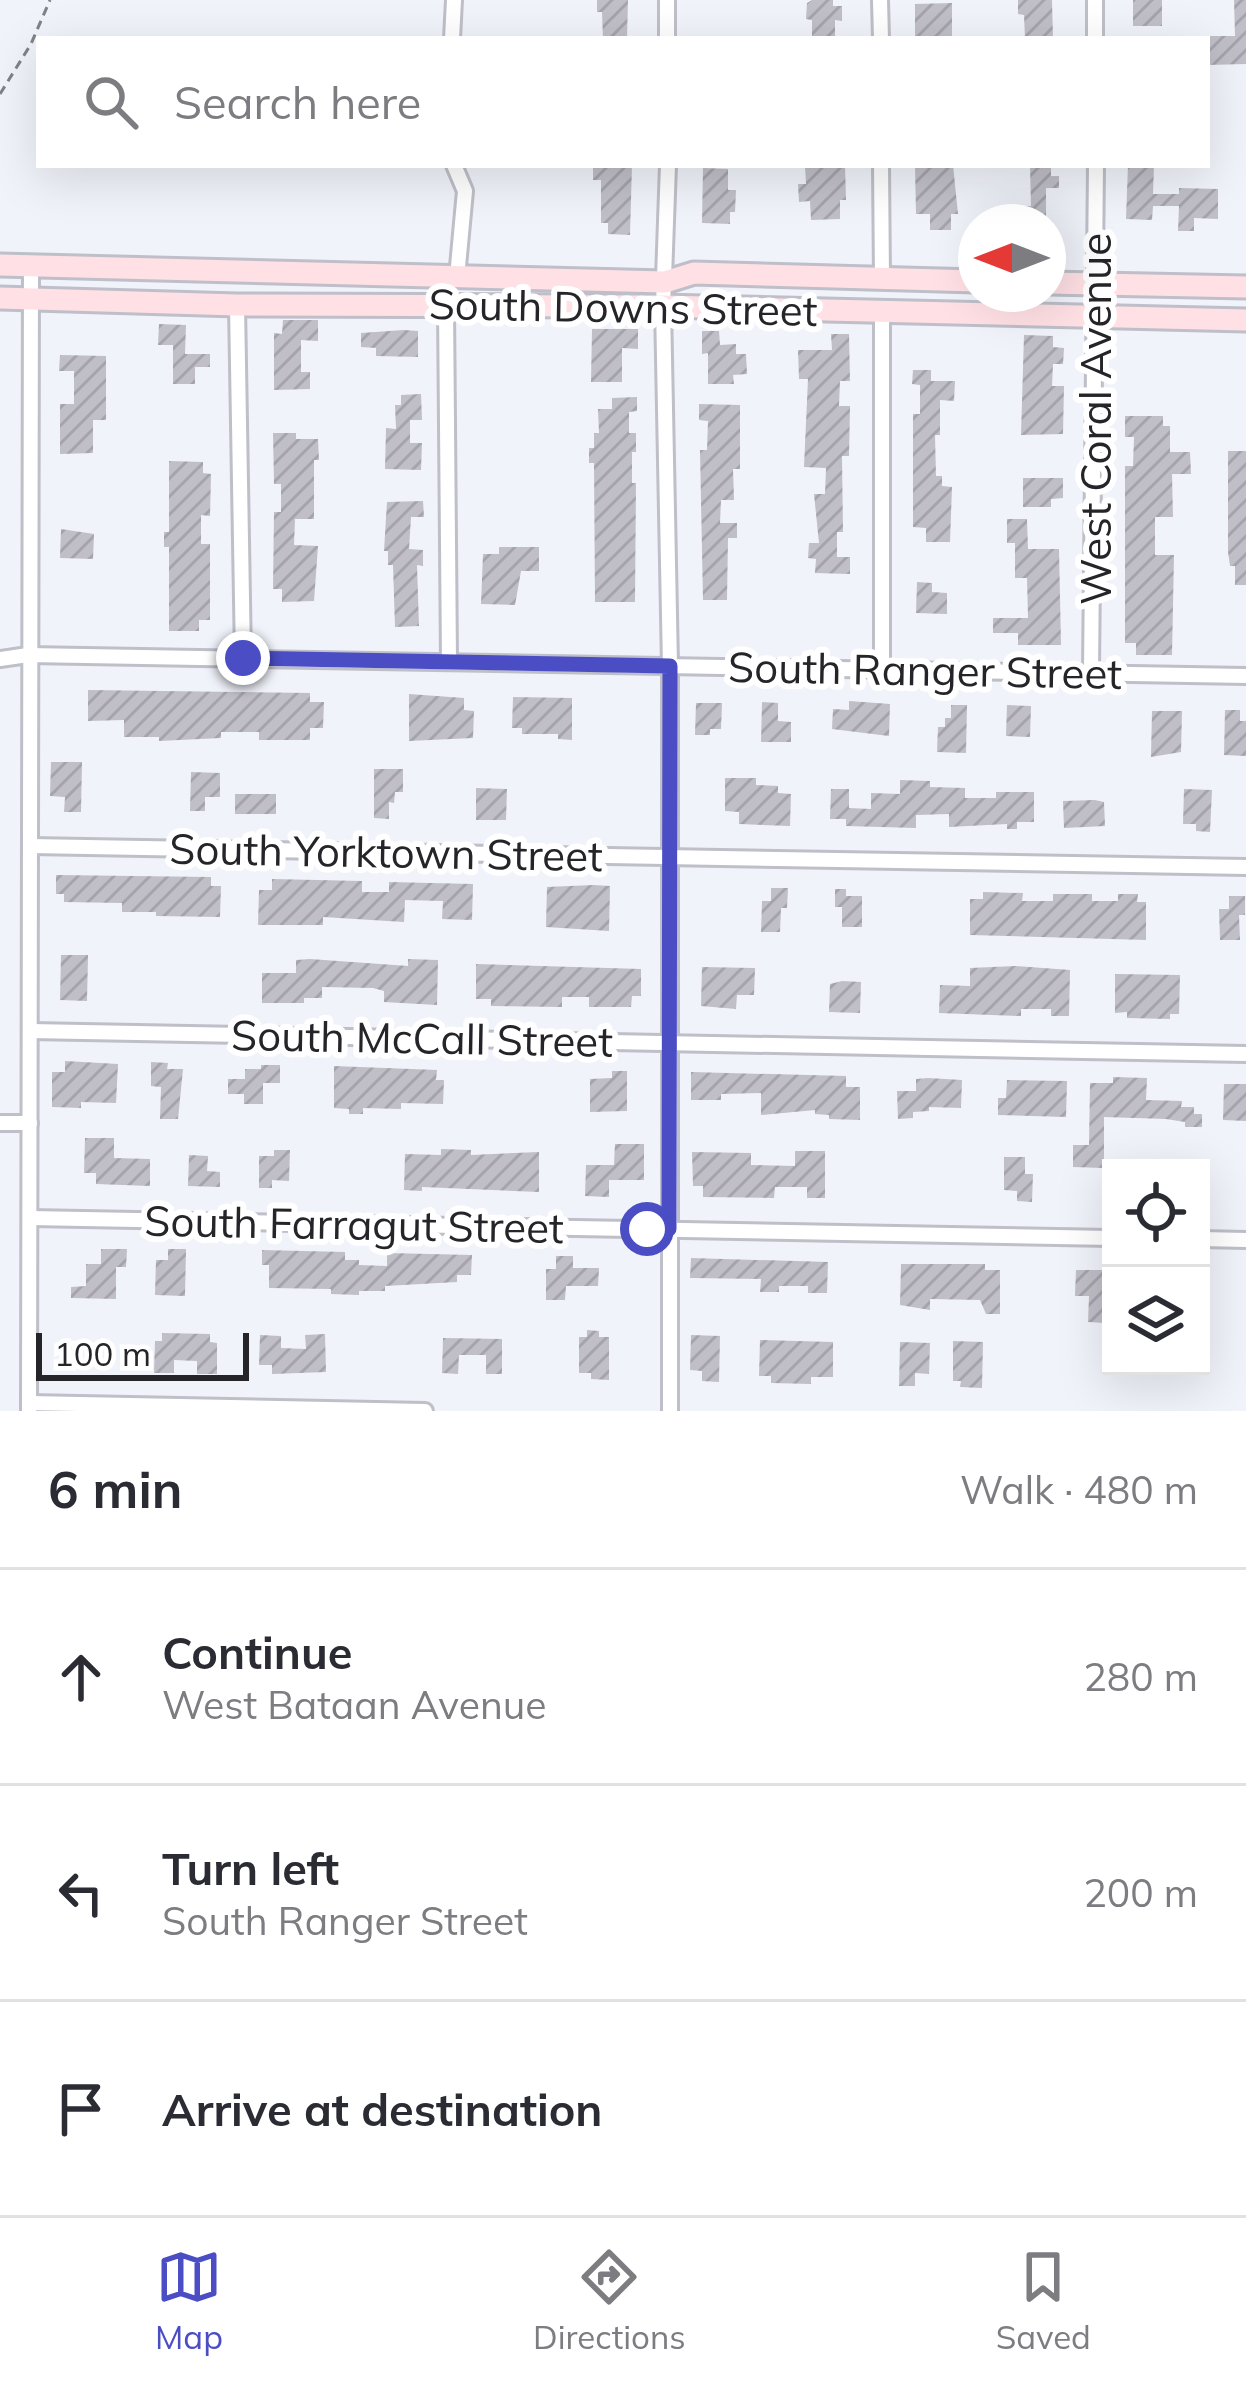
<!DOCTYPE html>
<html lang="en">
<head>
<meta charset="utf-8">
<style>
	body { margin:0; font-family:Mulish,sans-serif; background:#f7f7f7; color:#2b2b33 }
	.controls { position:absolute; right:36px; bottom:36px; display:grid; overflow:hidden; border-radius:0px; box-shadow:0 12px 48px #0002 }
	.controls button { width:108px; height:108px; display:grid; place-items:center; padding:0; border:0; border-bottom:3px solid #e1e1e2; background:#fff; color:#2b2b33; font:60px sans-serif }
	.compass { position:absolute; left:958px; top:204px; width:108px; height:108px; border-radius:50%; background:#fff; box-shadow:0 12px 48px #0002; rotate:270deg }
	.scale { position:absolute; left:36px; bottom:30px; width:213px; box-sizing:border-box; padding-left:12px; border:6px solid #252529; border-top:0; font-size:33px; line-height:42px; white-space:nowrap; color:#252529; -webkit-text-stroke:9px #fff; paint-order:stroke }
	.stop { position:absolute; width:36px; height:36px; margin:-27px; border:9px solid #4a4dc3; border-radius:50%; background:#fff }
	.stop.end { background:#4a4dc3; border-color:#fff; box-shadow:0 3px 12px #0008 }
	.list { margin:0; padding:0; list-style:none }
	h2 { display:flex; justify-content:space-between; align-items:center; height:156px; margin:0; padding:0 48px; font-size:51px }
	h2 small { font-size:39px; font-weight:400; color:#7c7c81 }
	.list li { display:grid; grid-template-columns:78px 1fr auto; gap:36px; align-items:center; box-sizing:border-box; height:216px; padding:0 48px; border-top:3px solid #e1e1e2 }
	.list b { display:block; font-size:45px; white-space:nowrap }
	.list p { margin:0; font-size:39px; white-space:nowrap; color:#7c7c81 }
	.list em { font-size:39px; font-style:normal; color:#7c7c81 }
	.icon { flex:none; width:66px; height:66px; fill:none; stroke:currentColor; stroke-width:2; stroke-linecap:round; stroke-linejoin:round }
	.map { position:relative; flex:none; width:1246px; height:1411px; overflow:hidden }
	.search { position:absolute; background:#fff; box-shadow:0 12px 48px #0002; left:36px; right:36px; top:36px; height:132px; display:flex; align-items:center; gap:30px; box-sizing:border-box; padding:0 42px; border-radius:0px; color:#7c7c81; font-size:45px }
	.sheet { height:804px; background:#fff }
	nav { display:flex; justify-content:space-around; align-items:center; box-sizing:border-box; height:168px; border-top:3px solid #e1e1e2; background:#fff; font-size:33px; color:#7c7c81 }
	nav a { display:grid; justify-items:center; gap:6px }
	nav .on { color:#4a4dc3 }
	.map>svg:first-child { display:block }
	.building { fill:url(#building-hatch) }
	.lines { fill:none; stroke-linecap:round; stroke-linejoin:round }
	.street-casing { stroke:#bebfc8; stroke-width:20 }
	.secondary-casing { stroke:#bebfc8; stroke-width:27 }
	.path { stroke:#818288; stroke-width:3; stroke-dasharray:9 6; stroke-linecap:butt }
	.street { stroke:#fff; stroke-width:14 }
	.secondary { stroke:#ffe0e5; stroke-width:21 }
	.route { stroke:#4a4dc3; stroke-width:15 }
	.labels { text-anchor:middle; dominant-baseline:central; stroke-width:12; stroke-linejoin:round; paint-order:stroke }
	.street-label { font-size:42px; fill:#252529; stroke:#fff }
</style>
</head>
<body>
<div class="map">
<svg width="1246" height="1411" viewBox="0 0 1246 1411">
	<defs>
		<pattern id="building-hatch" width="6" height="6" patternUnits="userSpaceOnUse" patternTransform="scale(3)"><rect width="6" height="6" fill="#c0bec7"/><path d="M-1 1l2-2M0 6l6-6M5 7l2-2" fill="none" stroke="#a5a3ab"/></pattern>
	</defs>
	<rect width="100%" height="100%" fill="#f1f3fb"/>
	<g class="building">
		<polygon points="597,0 628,0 627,39 603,39 602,12 597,12"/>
		<polygon points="812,0 833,0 833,6 842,6 842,21 835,20 835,39 812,39 812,20 806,19 807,3"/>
		<polygon points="1018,0 1052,0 1053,39 1025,39 1024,15 1018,14"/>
		<rect x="1133" y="0" width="29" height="26"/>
		<polygon points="1234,0 1246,0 1246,64 1207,65 1207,36 1235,36"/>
		<polygon points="952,3 952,39 915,39 915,4"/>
		<polygon points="593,165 632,165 630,235 608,234 608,223 601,223 601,180 593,180"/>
		<polygon points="805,165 845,165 846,200 840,200 840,219 811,220 810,201 799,202 798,184 806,184"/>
		<polygon points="915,165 953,165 958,214 951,214 951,230 930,230 930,214 916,214"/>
		<polygon points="1030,165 1051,165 1051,176 1059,176 1059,188 1046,188 1046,222 1026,222 1026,206 1031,206"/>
		<polygon points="1128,165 1154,165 1153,194 1179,194 1179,188 1218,189 1218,219 1194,218 1194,231 1178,231 1179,206 1153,206 1152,220 1126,219"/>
		<polygon points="703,168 728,169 728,190 736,190 735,212 730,212 730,224 702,223"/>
		<polygon points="283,320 318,320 318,341 301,340 301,372 310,372 310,389 274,390 274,333 282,334"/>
		<polygon points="159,324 186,325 185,354 210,354 210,367 195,367 195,384 173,384 173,345 158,345"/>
		<polygon points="592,329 638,329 638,349 622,348 622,382 591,382"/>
		<polygon points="404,330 418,331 418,357 376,356 376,348 361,347 361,333"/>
		<polygon points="702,331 719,331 720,345 736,344 736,354 746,354 747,374 733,375 734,384 708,384 708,353 702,354"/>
		<polygon points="831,334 849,334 850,381 840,381 839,406 850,406 849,456 842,456 843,532 837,532 837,557 850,557 850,574 815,573 816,559 808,558 809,543 819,543 814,494 825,494 826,468 804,467 808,379 799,379 798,350 832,350"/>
		<polygon points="1024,335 1053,336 1053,347 1064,348 1063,364 1053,364 1052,386 1064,386 1063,434 1021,435"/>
		<polygon points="60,355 106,356 106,420 93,420 93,453 60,454 60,404 74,404 74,371 59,371"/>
		<polygon points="913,370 931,370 931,381 955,381 954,401 940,400 940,435 935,435 936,476 942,476 942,486 952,487 950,542 926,542 926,528 913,527 913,414 920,414 920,385 912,384"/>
		<polygon points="421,394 422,420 410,420 410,443 422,443 421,470 385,469 386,428 396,429 395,405 401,405 401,395"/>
		<polygon points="637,397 637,411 629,412 629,433 636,433 636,452 632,452 632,483 636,483 635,602 595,602 594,463 589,463 589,448 594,448 594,433 599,433 598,409 612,409 612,398"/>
		<polygon points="699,404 740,405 740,469 733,469 734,500 721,500 720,523 737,523 737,538 728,538 727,600 703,600 700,450 707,450 708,421 699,420"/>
		<polygon points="1125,416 1163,416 1163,426 1170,426 1170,452 1190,452 1191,474 1172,474 1173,517 1155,517 1155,555 1174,555 1172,655 1136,655 1136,643 1125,643 1125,466 1133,466 1134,437 1125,437"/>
		<polygon points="273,433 296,433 296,439 318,439 319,460 314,460 314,519 295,519 294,545 318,546 314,601 282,602 282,589 273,589 274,512 281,512 281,484 274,484"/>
		<polygon points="1228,451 1246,451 1246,585 1235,585 1235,566 1230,566 1228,552"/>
		<polygon points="169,461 203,462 203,473 211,474 210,516 201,515 201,544 210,544 210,620 199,620 199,631 169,631 169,547 164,547 164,532 169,532"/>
		<polygon points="1023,478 1063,478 1063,498 1051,499 1051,507 1023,507"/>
		<polygon points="423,501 424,517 411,517 409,549 423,550 423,566 417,565 419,626 395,627 393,565 388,565 388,551 384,551 387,502"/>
		<polygon points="1007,519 1027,519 1028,549 1059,549 1061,645 1018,645 1018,633 993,633 993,618 1028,618 1027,578 1015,578 1015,543 1007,543"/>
		<polygon points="61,529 94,534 93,559 60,558"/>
		<polygon points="499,547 539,547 539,571 521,571 515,605 481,604 483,554 499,554"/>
		<polygon points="917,582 932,583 932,592 947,593 947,614 916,613"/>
		<polygon points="88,690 310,693 310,702 324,702 323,728 310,728 310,740 259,740 259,732 221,732 221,738 159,741 159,737 124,737 124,720 88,721"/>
		<polygon points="409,694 464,698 464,710 474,711 473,738 409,741"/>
		<polygon points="513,697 572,698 572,740 558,739 558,734 522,734 522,728 512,728"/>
		<polygon points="849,701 890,704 889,736 832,729 833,709 849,710"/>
		<polygon points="762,702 778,703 778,721 791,722 791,742 761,742"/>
		<polygon points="696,703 722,703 721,729 710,729 710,735 695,735"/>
		<polygon points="951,705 967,705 966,753 937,752 938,727 945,727 945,718 951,718"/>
		<polygon points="1007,705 1031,706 1030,737 1006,736"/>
		<polygon points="1225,710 1240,710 1240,721 1246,721 1246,756 1224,755"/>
		<polygon points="1152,711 1182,711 1181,752 1151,757"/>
		<polygon points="51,762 82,762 81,812 64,812 65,797 50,796"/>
		<polygon points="374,769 403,769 403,792 395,792 394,803 389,802 389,819 374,818"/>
		<polygon points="191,772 220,773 220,797 205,797 205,811 190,811"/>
		<polygon points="725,778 756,778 756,785 778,786 778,793 791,794 790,826 739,824 739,812 725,811"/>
		<polygon points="900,780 930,781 930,787 965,788 965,798 996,798 996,792 1034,792 1034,822 1017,822 1017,829 1007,829 1007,824 949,827 949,814 916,815 916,828 846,826 846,819 830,819 831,789 849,789 849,808 871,809 871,793 900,794"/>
		<polygon points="476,788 507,789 506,820 476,820"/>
		<polygon points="1184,789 1212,790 1210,832 1196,831 1196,824 1183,824"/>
		<rect x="235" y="794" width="41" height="20"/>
		<polygon points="1095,800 1104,802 1105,826 1064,828 1063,801"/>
		<polygon points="56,875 211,877 211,886 221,886 220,917 156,916 156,912 122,912 122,903 64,902 64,894 56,894"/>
		<polygon points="272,879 362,881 362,892 389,892 389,882 473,884 472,920 442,919 443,901 405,900 404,922 323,917 323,925 258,925 259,890 272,890"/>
		<polygon points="593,885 610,886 609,931 546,927 547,887"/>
		<polygon points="771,888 788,888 787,908 781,908 780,932 761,932 762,901 771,901"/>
		<polygon points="835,889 846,889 846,896 862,896 862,927 842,927 842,907 835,907"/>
		<polygon points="983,892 1023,893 1022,901 1053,901 1053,894 1092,894 1092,901 1118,901 1118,894 1138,894 1137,902 1146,902 1146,940 970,935 970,899 983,899"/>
		<polygon points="1229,896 1245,896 1245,915 1239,915 1240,940 1220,940 1219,909 1229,909"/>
		<polygon points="61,955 88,955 87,1001 60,1000"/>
		<polygon points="310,959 408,966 408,959 438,960 437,1005 384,1002 384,991 373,988 322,987 322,998 304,998 304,1003 262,1003 262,973 296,973 296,960"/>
		<polygon points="476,964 641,969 641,996 632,996 631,1007 589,1007 589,997 562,997 562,1007 491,1006 491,999 476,999"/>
		<polygon points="1015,966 1070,970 1069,1016 1051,1016 1051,1009 1021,1009 1021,1016 939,1013 940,985 970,986 970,968"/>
		<polygon points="702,967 755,968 754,995 737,995 736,1009 701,1006"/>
		<polygon points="1115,974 1180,975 1179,1014 1170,1014 1170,1019 1127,1018 1127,1012 1115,1013"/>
		<polygon points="842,981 861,982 860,1013 829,1012 830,984"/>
		<polygon points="65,1061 118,1064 116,1103 81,1102 81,1108 52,1107 52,1072 65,1072"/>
		<polygon points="151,1062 168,1063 167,1069 183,1069 178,1119 160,1119 161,1087 151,1086"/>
		<polygon points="261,1065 280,1065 280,1083 263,1083 263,1104 244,1104 244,1094 228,1094 228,1079 245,1079 245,1069 261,1069"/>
		<polygon points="334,1066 437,1070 436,1080 444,1080 443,1104 401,1103 401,1109 363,1108 363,1114 349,1114 349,1109 334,1108"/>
		<polygon points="612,1071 627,1071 627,1111 590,1112 590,1079 612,1078"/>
		<polygon points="691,1072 846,1076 846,1087 860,1087 860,1120 829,1119 829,1115 815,1114 815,1110 761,1115 761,1093 721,1094 721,1100 691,1100"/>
		<polygon points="1113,1077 1147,1078 1146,1100 1182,1101 1181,1107 1194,1107 1194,1114 1202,1114 1202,1127 1185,1127 1185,1122 1166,1119 1104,1117 1104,1168 1073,1167 1073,1145 1089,1145 1090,1083 1113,1083"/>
		<polygon points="928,1078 962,1080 961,1108 929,1107 929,1111 913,1112 913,1118 898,1119 897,1091 916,1091 916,1079"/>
		<polygon points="1007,1080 1067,1081 1066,1117 998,1115 998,1098 1006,1098"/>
		<polygon points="1224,1084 1246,1084 1246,1121 1223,1120"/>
		<polygon points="85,1138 114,1138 114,1158 150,1159 150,1186 96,1184 96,1173 84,1173"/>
		<polygon points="615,1144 644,1144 644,1180 609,1180 609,1197 585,1196 586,1165 614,1165"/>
		<polygon points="441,1149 471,1150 471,1155 539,1152 539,1192 422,1187 422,1191 404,1190 405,1154 441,1155"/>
		<polygon points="274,1150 290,1150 289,1181 272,1180 272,1188 259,1188 259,1156 274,1156"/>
		<polygon points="795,1151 825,1151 825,1198 807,1198 807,1187 775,1187 774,1198 703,1197 703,1186 693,1186 692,1152 751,1153 751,1165 795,1166"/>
		<polygon points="189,1155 208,1156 207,1171 220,1172 220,1187 188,1186"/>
		<polygon points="1004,1157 1025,1157 1025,1174 1033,1174 1032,1202 1017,1201 1017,1191 1004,1190"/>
		<polygon points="101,1249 127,1249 126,1267 116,1267 116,1299 71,1298 71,1287 86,1286 86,1264 101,1264"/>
		<polygon points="168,1249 186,1249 185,1296 155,1295 156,1260 168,1260"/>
		<polygon points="262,1250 345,1252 345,1260 359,1260 359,1265 387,1266 387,1253 472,1255 471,1275 457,1275 457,1282 385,1286 385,1291 359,1291 359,1295 331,1294 331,1289 269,1288 269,1265 262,1265"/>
		<polygon points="556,1256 573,1256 573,1268 599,1268 598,1286 566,1286 565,1300 546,1300 546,1269 556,1269"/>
		<polygon points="691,1258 828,1262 827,1293 808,1293 808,1286 779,1286 779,1292 760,1292 761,1279 690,1278"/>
		<polygon points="901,1264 985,1264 985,1270 1000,1270 1000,1314 986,1314 980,1300 930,1299 930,1310 900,1305"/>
		<polygon points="1076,1270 1102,1270 1105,1323 1088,1322 1089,1296 1075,1296"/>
		<polygon points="587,1330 599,1331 599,1337 609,1337 609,1380 591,1379 591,1373 579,1373 579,1337 587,1337"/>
		<polygon points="162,1333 210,1334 210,1342 217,1343 217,1374 197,1374 197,1361 174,1360 174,1373 154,1373 155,1341 162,1341"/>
		<polygon points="325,1334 326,1372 272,1374 272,1365 259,1365 260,1335 281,1336 281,1348 306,1349 305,1335"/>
		<polygon points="691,1335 720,1336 719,1382 702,1381 702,1371 690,1370"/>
		<polygon points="443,1338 502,1339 502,1374 486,1374 486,1355 459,1355 458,1374 442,1373"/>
		<polygon points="760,1340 833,1342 833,1377 811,1377 811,1384 771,1383 771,1376 759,1376"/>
		<polygon points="953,1341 983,1342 982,1388 960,1387 961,1381 953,1381"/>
		<polygon points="900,1342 930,1343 929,1374 915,1373 915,1386 899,1386"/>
	</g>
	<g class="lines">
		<g class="street-casing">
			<g id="street">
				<polyline points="667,0 667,39"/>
				<polyline points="880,0 881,39"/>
				<polyline points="1095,0 1095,39"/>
				<polyline points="452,39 454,0"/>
				<polyline points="454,165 465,191 457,277"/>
				<polyline points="668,165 663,306 670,666 670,1411"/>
				<polyline points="881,165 882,279"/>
				<polyline points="237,305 243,658"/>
				<polyline points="446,305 449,661"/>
				<polyline points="882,311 882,668"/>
				<polyline points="0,659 28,655 1246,676"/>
				<polyline points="1091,672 1096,165"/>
				<polyline points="30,846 1246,867"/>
				<polyline points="30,1031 1246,1054"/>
				<polyline points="0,1123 30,1123"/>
				<polyline points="30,1218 1111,1238"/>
				<polyline points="1201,1239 1246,1240"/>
				<polyline points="29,1403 425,1411"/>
				<polyline points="29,1411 31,265"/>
			</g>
		</g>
		<g class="secondary-casing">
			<g id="secondary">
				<polyline points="0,265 665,282 694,273 976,281"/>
				<polyline points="1048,283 1246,287"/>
				<polyline points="0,298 237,305 663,306 1246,320"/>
			</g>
		</g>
		<polyline class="path" points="0,94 31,44 50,0"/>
		<use href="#street" class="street"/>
		<use href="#secondary" class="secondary"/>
	</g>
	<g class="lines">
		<polyline class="route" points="243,658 670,666 669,1229 647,1229"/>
	</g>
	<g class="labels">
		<g class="street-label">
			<text transform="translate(623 307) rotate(1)">South Downs Street</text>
			<text transform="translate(1095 419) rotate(-90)">West Coral Avenue</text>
			<text transform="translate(925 670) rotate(1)">South Ranger Street</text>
			<text transform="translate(386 852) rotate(1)">South Yorktown Street</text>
			<text transform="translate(422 1038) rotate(1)">South McCall Street</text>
			<text transform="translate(354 1224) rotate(1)">South Farragut Street</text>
		</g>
	</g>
</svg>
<div class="controls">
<button><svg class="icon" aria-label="locate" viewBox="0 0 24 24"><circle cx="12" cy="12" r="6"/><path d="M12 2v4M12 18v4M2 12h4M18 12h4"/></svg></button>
<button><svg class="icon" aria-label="layers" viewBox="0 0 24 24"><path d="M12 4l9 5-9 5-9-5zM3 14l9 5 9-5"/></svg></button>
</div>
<svg class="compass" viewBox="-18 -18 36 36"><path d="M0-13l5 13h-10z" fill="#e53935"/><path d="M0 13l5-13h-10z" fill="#7c7c81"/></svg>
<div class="scale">100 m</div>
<div class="stop" style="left:647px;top:1229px"></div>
<div class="stop end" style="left:243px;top:658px"></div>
<div class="search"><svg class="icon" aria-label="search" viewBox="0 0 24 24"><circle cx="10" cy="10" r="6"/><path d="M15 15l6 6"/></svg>Search here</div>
</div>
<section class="sheet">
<h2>6 min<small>Walk · 480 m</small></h2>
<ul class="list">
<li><svg class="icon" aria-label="ahead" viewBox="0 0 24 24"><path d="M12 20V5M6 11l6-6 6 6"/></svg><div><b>Continue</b><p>West Bataan Avenue</p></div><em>280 m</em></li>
<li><svg class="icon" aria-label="left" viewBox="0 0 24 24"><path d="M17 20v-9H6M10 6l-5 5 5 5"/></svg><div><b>Turn left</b><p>South Ranger Street</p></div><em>200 m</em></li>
<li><svg class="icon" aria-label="arrive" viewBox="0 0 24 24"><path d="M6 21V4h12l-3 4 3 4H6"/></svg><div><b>Arrive at destination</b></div></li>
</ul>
</section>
<nav>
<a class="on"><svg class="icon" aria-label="map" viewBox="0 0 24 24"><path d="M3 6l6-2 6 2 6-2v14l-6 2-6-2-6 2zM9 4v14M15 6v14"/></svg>Map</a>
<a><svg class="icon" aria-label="directions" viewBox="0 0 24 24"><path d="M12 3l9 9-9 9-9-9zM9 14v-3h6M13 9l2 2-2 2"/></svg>Directions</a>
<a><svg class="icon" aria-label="saved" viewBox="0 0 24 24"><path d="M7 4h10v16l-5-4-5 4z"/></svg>Saved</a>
</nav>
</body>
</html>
